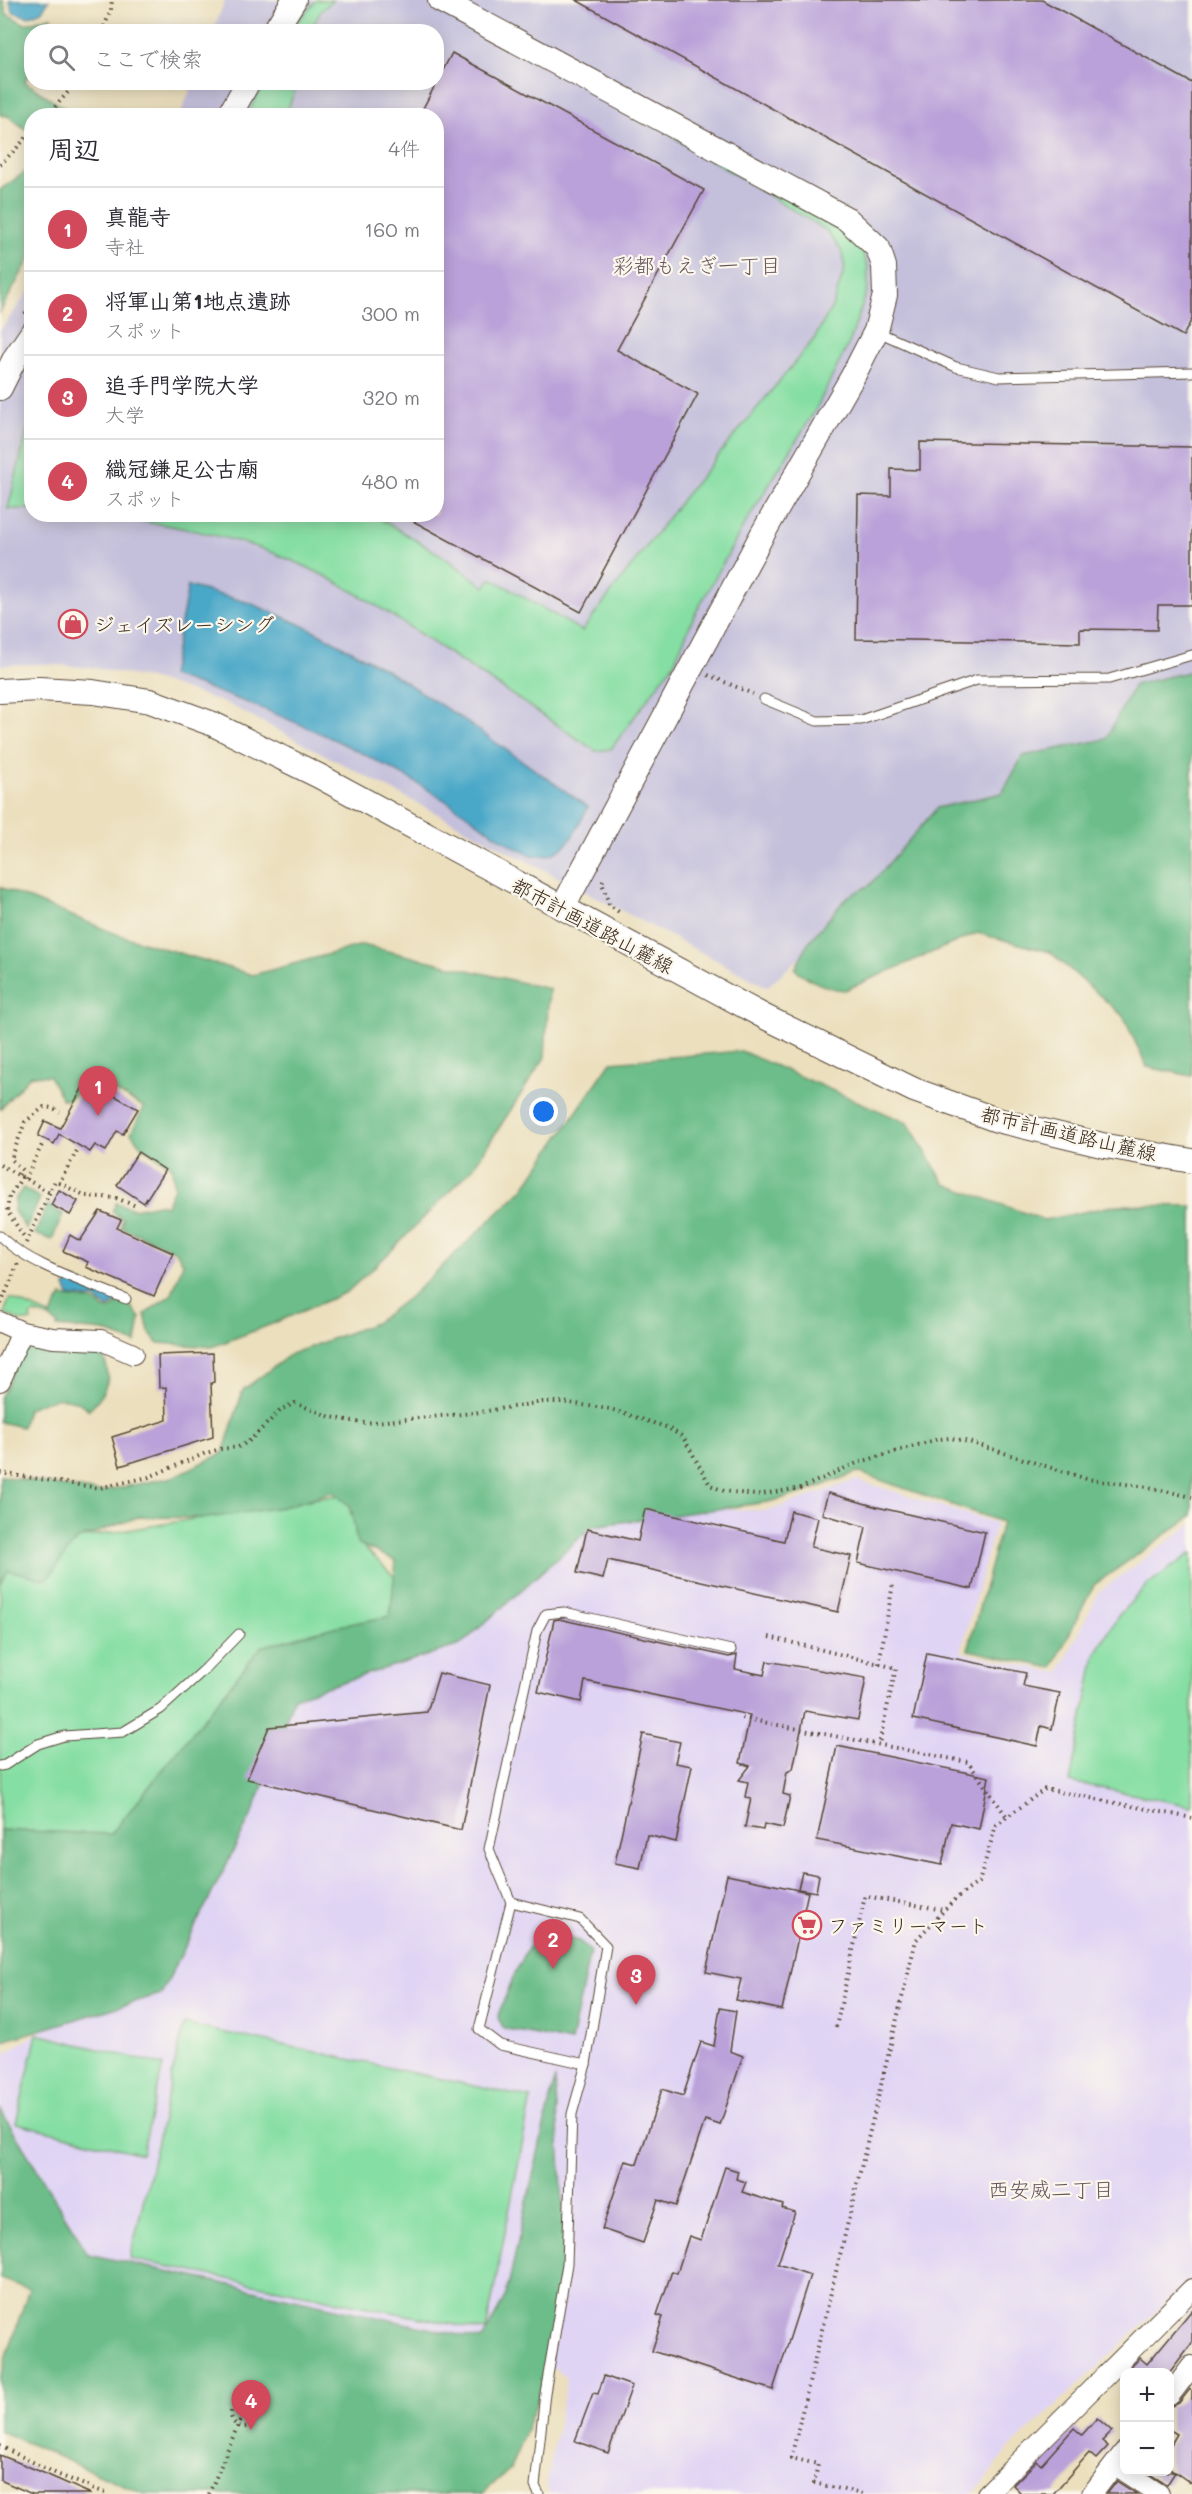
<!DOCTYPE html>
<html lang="ja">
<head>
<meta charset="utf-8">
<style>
	body { margin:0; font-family:Mali,"Klee One",sans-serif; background:#f7f7f7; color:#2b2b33 }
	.controls { position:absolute; right:18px; bottom:18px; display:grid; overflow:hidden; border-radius:12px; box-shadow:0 3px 15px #0003 }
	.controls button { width:54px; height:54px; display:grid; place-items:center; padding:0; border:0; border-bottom:2px solid #e1e1e2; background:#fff; color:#2b2b33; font:30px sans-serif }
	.you { position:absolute; left:544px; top:1112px; width:21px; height:21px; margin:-15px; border:4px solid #fff; border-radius:50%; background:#1a73e8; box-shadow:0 0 0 9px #1a73e833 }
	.badge { display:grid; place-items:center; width:39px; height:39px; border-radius:50%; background:#d1495b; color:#fff; font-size:20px; font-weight:700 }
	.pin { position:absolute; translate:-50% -50px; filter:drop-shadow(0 2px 3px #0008) }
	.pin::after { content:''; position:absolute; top:32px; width:21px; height:18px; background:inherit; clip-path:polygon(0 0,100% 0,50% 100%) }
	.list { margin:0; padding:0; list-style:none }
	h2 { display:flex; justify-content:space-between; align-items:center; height:78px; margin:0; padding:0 24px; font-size:26px }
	h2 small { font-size:20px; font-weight:400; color:#7c7c81 }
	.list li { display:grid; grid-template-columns:39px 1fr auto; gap:18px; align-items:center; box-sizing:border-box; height:84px; padding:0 24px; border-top:2px solid #e1e1e2 }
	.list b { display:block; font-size:22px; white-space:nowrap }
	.list p { margin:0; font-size:20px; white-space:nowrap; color:#7c7c81 }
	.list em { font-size:20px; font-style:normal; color:#7c7c81 }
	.icon { flex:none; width:33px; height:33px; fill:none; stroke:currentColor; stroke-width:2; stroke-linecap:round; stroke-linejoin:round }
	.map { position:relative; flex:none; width:1192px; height:2494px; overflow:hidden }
	.search { position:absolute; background:#fff; box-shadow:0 3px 15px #0003; left:24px; top:24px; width:420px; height:66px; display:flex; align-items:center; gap:15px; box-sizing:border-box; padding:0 21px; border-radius:24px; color:#7c7c81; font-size:22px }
	.panel { position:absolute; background:#fff; box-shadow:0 3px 15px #0003; left:24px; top:108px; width:420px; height:414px; border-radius:24px }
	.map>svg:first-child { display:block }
	.built { fill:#e0d4f4 }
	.industrial { fill:#c4c0db }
	.green { fill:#85dea3; stroke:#608460; stroke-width:1.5 }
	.forest { fill:#6cbd89; stroke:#547454; stroke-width:1.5 }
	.water { fill:#48a7c7; stroke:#426872; stroke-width:1.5 }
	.building { fill:#baa1d9 }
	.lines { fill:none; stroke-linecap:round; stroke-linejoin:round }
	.service-casing { stroke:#554536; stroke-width:11 }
	.minor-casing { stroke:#554536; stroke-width:22 }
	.tertiary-casing { stroke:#554536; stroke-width:26 }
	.path { stroke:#554536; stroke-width:4; stroke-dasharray:1.5 4.5; stroke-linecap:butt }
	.service { stroke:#fff; stroke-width:9 }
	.minor { stroke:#fff; stroke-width:20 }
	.tertiary { stroke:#fff; stroke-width:24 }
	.labels { text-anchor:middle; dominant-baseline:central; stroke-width:4.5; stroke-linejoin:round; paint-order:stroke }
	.poi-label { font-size:20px; fill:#3b2a1e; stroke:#fbf7ec; text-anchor:start }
	.street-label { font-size:20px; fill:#3b2a1e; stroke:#fbf7ec }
	.neighbourhood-label { font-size:21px; fill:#67545f; stroke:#fbf7ec }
</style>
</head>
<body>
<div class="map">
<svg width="1192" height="2494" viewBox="0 0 1192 2494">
	<rect width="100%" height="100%" fill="#fbf7ec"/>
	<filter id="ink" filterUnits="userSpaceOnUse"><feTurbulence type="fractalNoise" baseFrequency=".0167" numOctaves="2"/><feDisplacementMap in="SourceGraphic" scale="12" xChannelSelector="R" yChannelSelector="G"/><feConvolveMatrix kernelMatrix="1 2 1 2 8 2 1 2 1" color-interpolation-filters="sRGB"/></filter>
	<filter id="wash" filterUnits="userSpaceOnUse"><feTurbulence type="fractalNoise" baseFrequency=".008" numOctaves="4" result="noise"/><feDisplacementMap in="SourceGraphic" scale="24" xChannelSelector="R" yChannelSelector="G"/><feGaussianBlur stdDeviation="1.35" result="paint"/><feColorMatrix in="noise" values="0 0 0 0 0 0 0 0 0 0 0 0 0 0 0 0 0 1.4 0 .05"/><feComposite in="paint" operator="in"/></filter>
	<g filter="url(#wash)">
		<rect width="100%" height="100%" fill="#ebdfbd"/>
		<polygon class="built" points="856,1480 996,1523 961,1652 1059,1673 1099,1592 1192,1524 1192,2278 1011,2447 973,2494 549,2494 547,2483 567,2378 550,2365 114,2296 0,2108 0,2057 162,1954 283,1682 595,1501 768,1511"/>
		<polygon class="industrial" points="225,0 1192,0 1192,717 903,864 767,987 228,704 157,680 95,668 45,664 0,665 0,331 31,288 32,514 436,514 436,116 180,115 193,83 436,82 436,32 213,31"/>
		<g class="green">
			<polygon points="316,0 333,0 321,11 310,31 289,31"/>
			<polygon points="264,83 297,83 286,115 247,115"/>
			<path d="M670,135L844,225L861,247L868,267V288L850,341L816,409L743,527L694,616L674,663L611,749L596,751C545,717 495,683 444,650C393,616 343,581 286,558C225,533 161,523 96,515H374L444,557L485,587L491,578L582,631L685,496L814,339L833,305L845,268L841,250L826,230Z"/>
			<polygon points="31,415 31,509 8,509"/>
			<polygon points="10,1298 49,1315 48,1317 34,1313 30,1317 31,1321 20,1321 4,1313"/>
			<polygon points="344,1494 363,1546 408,1590 414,1640 277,1664 139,1880 0,1859 0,1536 43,1544"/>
			<polygon points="1192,1553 1192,1806 1070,1782 1095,1655 1118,1616 1148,1584"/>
			<polygon points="184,2024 531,2098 486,2331 130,2259"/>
			<polygon points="37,2034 163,2065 142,2154 16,2123"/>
		</g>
		<g class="forest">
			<polygon points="0,0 3,0 7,14 25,24 51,17 45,31 32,32 31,66 25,82 75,115 32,116 31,133 8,116 0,115"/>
			<polygon points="31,168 31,256 0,312 0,190"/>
			<path d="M1192,671V1076L1147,1067L1123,1016L1050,952L977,933L845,990C826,989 810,981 795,969L808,943L847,897L870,885L937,808L1002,793L1023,756L1106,739L1134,685Z"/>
			<polygon points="0,887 119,935 253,975 362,945 549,989 545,1057 473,1168 386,1256 347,1292 272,1324 212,1347 158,1343 149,1332 145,1314 172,1294 183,1263 176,1251 121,1227 123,1219 112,1212 116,1203 134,1209 158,1204 166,1206 174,1188 172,1167 141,1146 131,1133 144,1107 85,1075 73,1096 68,1100 62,1099 49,1076 31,1075 0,1109"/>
			<polygon points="741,1051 908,1123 945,1184 1044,1220 1117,1205 1192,1206 1192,1516 1094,1585 1052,1668 968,1650 1002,1522 857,1472 803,1493 768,1502 593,1526 460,1645 294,1697 254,1810 161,1994 0,2042 0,1830 111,1834 261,1647 334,1627 390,1616 396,1561 357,1543 351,1507 333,1492 283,1507 208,1518 138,1517 76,1540 47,1580 8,1570 0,1585 0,1476 99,1492 173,1477 223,1453 243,1390 291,1354 375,1323 413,1294 523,1189 611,1062"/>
			<polygon points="23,1188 40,1198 26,1229 14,1211 15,1199"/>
			<polygon points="47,1205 63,1214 52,1240 35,1234"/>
			<path d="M62,1296C75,1300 96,1297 104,1309L109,1310L122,1301L131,1306L140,1318L136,1343L104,1331L57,1327L58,1324L49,1318Z"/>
			<path d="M23,1343L69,1350H100C114,1376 108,1390 89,1410C69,1392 50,1398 27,1409L22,1427L0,1422V1396L7,1385Z"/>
			<polygon points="545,1933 579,1941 590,1951 571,2042 503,2028 498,2015 515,1973 532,1941"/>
			<polygon points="555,2078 565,2235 549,2371 510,2469 482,2494 144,2494 0,2431 0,2378 29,2289 0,2279 0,2109 88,2254 482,2340 506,2295"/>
		</g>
		<g class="water">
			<polygon points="9,0 49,0 42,11 28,17 13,12"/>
			<path d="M188,586L250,603L309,628L385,669L458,716L588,807C576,830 568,857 537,856C521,856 478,822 463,812C374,752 273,709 171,676Z"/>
			<polygon points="73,1279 114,1297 118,1301 108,1308 95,1299 69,1296 65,1287"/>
		</g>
		<g id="blocks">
			<g class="building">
				<polygon points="576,0 1042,0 1192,83 1192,319 1183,336"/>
				<polygon points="452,53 704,190 617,350 698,394 581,612 400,514 436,514 436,116 419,116"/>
				<polygon points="920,442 1192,447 1192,605 1158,605 1157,630 1080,629 1080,643 856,639 858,495 891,496 891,469 920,470"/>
				<polygon points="87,1080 138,1109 123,1134 117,1131 106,1151 95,1145 90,1152 59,1134 54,1144 38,1136 45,1121 60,1128"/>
				<polygon points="138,1152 165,1170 144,1203 117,1185"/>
				<polygon points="59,1190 78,1201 70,1215 51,1205"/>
				<polygon points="100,1211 121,1220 117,1228 173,1253 154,1296 86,1267 88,1262 63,1251 70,1235 80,1241"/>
				<polygon points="213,1353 214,1382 211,1383 213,1437 120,1466 112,1437 167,1420 166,1387 159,1388 158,1355"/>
				<polygon points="828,1493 877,1507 985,1532 972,1589 858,1563 866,1527 822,1514"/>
				<polygon points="645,1509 784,1541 791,1511 818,1518 811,1547 851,1556 838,1612 608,1560 603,1579 577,1573 587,1529 638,1541"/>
				<polygon points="559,1619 729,1657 737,1655 735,1669 764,1675 767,1661 866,1678 858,1720 805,1711 793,1769 787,1772 783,1794 790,1796 783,1828 764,1824 763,1830 745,1827 751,1798 745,1797 748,1782 739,1780 750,1766 740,1763 750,1715 585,1681 581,1702 538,1692 554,1620"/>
				<polygon points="927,1653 1026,1673 1023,1686 1060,1693 1052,1729 1041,1726 1037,1746 913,1719"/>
				<polygon points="439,1673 490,1685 461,1830 247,1779 269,1727 427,1712"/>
				<polygon points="643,1734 680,1742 675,1763 692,1766 676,1842 647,1835 640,1868 615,1863"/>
				<polygon points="837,1746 989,1777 979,1829 951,1823 942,1865 817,1840"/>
				<polygon points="802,1872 819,1875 816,1892 798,1889"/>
				<polygon points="727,1875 808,1892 782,2010 736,2000 741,1979 706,1972"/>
				<polygon points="720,2008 736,2011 730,2051 743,2056 720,2125 705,2120 676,2206 658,2200 643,2243 602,2229 625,2161 637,2164 662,2089 683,2096 701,2042 714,2046"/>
				<polygon points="725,2167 738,2171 736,2179 746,2182 742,2192 783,2205 782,2208 795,2212 778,2264 810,2275 773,2390 652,2351 663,2317 657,2315 672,2271 677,2273 689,2236 701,2240"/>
				<polygon points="1192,2310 1192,2343 1169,2373 1125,2373 1140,2358 1147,2364"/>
				<polygon points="604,2376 632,2386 608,2453 575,2441 593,2393 598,2394"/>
				<polygon points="1190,2389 1192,2391 1192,2484 1175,2472 1167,2485 1146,2472 1174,2472 1170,2469 1170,2446 1177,2434 1170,2430 1170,2407 1179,2403"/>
				<polygon points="1097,2418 1112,2431 1102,2441 1108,2446 1096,2459 1089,2453 1053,2494 1022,2494 1013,2485 1037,2461 1041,2465 1074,2428 1082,2435"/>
				<polygon points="0,2455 39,2471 91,2494 32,2494 0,2480"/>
				<polygon points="1117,2481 1118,2482 1137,2494 1107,2494"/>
			</g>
		</g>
	</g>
	<g filter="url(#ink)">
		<use href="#blocks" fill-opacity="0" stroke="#554536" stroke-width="1.5"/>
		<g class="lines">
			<g class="service-casing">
				<g id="service">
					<polyline points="876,331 956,367 999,377 1192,372"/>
					<polyline points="764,699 817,721 861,720 977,680 1109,679 1192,655"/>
					<path d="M0,1236C28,1265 88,1283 126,1299"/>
					<polyline points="0,1766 5,1765 38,1744 64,1736 123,1732 161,1709 206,1668 239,1634"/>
					<polyline points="511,1902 479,2029 500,2045 586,2064"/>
					<polyline points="539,2494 535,2486 545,2393 567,2264 572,2114 586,2064 606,1946 580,1919 511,1902 489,1849 537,1631 546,1614 564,1612 731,1650"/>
				</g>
			</g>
			<g class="minor-casing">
				<g id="minor">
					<polyline points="0,1322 22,1332 53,1338 101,1340 133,1354"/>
					<polyline points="0,1381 22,1332"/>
					<polyline points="1170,2395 1192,2366"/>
					<polyline points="1125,2472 1159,2494"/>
					<polyline points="987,2494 1192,2289"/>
					<polyline points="1092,2494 1124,2452"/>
				</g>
			</g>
			<g class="tertiary-casing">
				<g id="tertiary">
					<polyline points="440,0 847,219 878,248 884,266 885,295 876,331 853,376 762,535 563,907"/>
					<polyline points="274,32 294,0"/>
					<polyline points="229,116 248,82"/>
					<polyline points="0,388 15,358 32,333"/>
					<polyline points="0,691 39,689 93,692 150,701 213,724 319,776 765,1017 914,1090 997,1120 1106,1146 1192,1161"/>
				</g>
			</g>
			<g class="path">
				<polyline points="102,32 111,10 112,0"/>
				<polyline points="47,116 77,82"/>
				<polyline points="0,165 32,132"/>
				<polyline points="25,314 32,306"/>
				<polyline points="708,675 753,694"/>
				<polyline points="603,880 602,883 609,904 620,913"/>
				<polyline points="0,1165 49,1192"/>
				<polyline points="19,1175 22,1170 11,1159 25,1122 44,1107 53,1108 60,1112"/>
				<polyline points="22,1177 9,1197 7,1211 25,1238"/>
				<polyline points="25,1179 43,1143"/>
				<polyline points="59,1183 86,1196 116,1198 136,1206"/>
				<polyline points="26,1243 55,1181 59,1183 79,1147"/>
				<polyline points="1,1304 18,1263"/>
				<polyline points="0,1473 99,1488 149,1477 206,1453 220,1449 238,1447 248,1442 282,1409 295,1403 331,1417 363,1423 474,1413 543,1402 562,1402 610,1409 666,1427 683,1437 710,1485 724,1491 755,1495 801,1488 857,1463 938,1439 951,1438 969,1442 1087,1479 1148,1487 1192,1497"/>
				<polyline points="769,1637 896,1668 879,1744"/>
				<polyline points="879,1664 893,1584"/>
				<polyline points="742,1718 968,1762 1007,1817"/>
				<polyline points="836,2027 865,1896 944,1910"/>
				<circle cx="244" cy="2414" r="13"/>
				<polyline points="0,2446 59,2475 108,2494"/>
				<polyline points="209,2494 241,2418"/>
				<polyline points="862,2494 814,2483 818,2464 791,2458 916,1940 955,1899 979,1882 996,1825 1045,1789 1192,1818"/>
			</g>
			<use href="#service" class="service"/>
			<use href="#minor" class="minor"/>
			<use href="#tertiary" class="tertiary"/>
		</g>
	</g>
	<defs>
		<g id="shop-ring" transform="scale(1.5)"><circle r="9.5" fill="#fbf7ec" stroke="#d1495b" stroke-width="1.5"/><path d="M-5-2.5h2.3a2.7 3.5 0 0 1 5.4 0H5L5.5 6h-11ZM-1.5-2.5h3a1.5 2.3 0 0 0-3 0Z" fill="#d1495b"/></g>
		<g id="supermarket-ring" transform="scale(1.5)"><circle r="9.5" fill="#fbf7ec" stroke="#d1495b" stroke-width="1.5"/><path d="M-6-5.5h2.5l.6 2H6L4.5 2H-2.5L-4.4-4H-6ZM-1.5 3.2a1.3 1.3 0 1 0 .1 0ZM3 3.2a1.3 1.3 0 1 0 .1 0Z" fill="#d1495b"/></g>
	</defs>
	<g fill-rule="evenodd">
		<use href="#shop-ring" x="73" y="624"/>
		<use href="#supermarket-ring" x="807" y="1925"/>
	</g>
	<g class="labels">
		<g class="poi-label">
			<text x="94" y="624">ジェイズレーシング</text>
			<text x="828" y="1925">ファミリーマート</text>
		</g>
		<g class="street-label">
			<text transform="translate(593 925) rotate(28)">都市計画道路山麓線</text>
			<text transform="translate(1069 1133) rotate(13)">都市計画道路山麓線</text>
		</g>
		<g class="neighbourhood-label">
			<text x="697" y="264">彩都もえぎ一丁目</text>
			<text x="1051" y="2188">西安威二丁目</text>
		</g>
	</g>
</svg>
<div class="controls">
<button>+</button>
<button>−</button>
</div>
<div class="you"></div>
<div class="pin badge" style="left:98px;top:1116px">1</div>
<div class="pin badge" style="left:553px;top:1969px">2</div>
<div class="pin badge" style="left:636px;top:2005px">3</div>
<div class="pin badge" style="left:251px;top:2430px">4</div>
<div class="search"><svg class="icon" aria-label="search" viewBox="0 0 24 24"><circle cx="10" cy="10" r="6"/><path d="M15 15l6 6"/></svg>ここで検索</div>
<section class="panel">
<h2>周辺<small>4件</small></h2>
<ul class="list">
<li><span class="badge">1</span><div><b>真龍寺</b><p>寺社</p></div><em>160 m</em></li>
<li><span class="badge">2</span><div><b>将軍山第1地点遺跡</b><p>スポット</p></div><em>300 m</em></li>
<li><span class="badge">3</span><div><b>追手門学院大学</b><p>大学</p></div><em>320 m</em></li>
<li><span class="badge">4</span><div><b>織冠鎌足公古廟</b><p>スポット</p></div><em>480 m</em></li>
</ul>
</section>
</div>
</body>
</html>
